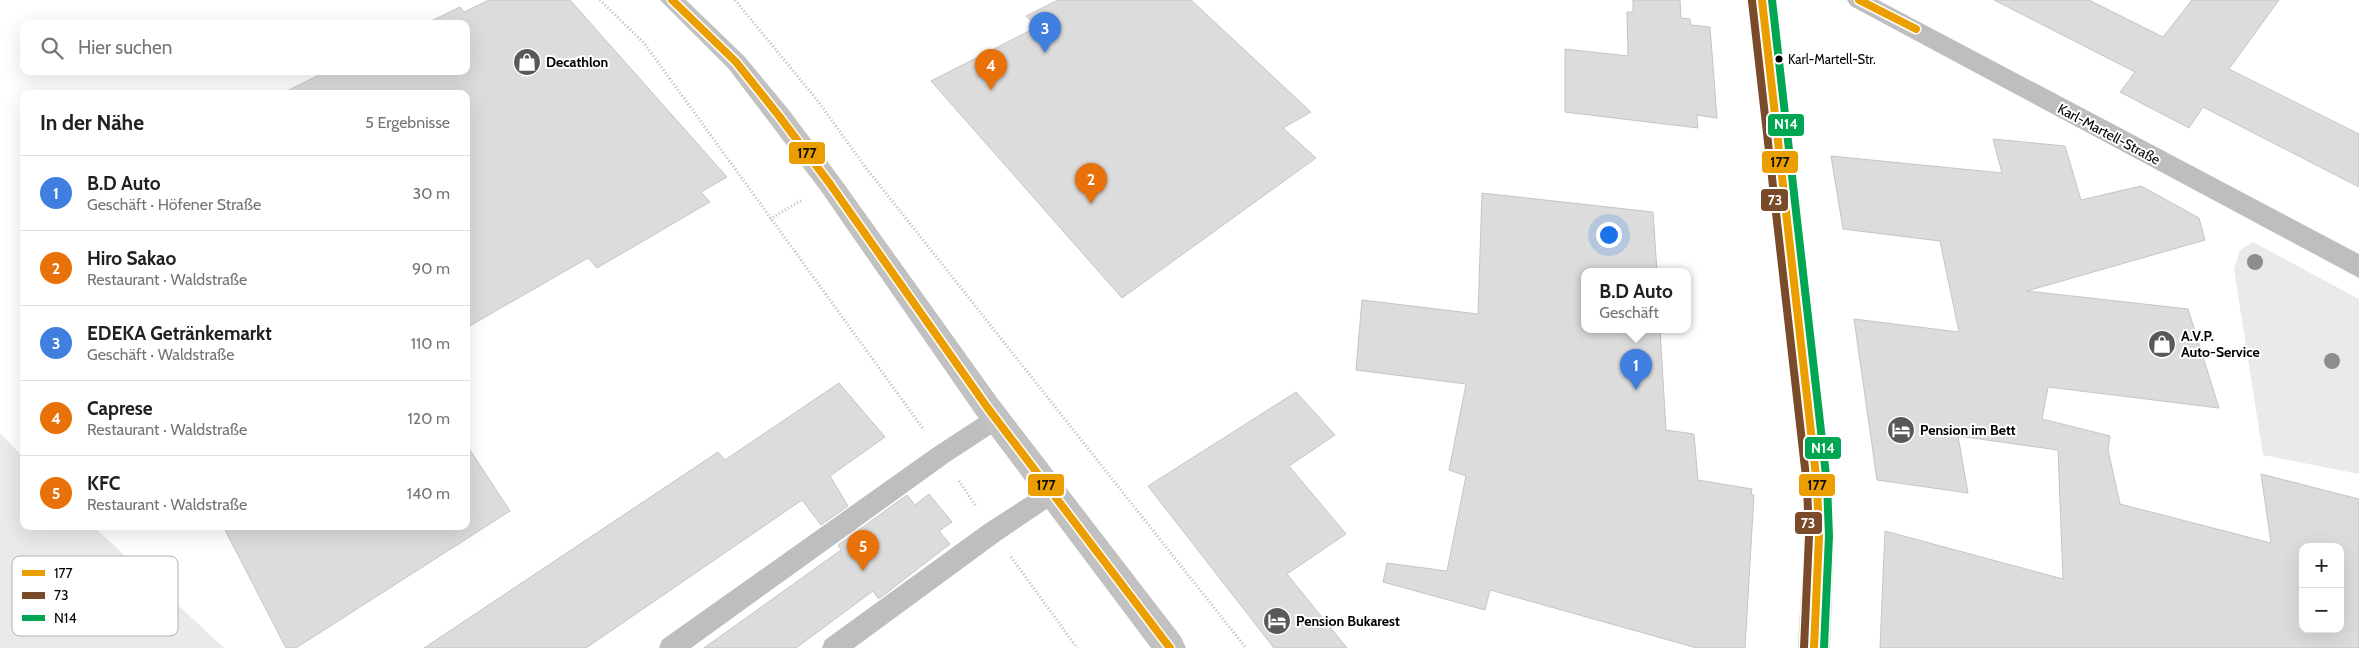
<!DOCTYPE html>
<html lang="de">
<head>
<meta charset="utf-8">
<style>
	body { margin:0; font-family:Cabin,sans-serif; background:#f2f2f2; color:#202124 }
	.controls { position:absolute; right:15px; bottom:15px; display:grid; overflow:hidden; border-radius:10px; box-shadow:0 5px 20px #0002 }
	.controls button { width:45px; height:45px; display:grid; place-items:center; padding:0; border:0; border-bottom:1px solid #e0e0e0; background:#fff; color:#202124; font:25px sans-serif }
	.you { position:absolute; left:1608px; top:234px; width:18px; height:18px; margin:-12px; border:4px solid #fff; border-radius:50%; background:#1a73e8; box-shadow:0 0 0 8px #1a73e833 }
	.badge { display:grid; place-items:center; width:32px; height:32px; border-radius:50%; background:#2563eb; color:#fff; font-size:16px; font-weight:700 }
	.pin { position:absolute; translate:-50% -41px; filter:drop-shadow(0 1px 2px #0008) }
	.pin::after { content:''; position:absolute; top:26px; width:18px; height:15px; background:inherit; clip-path:polygon(0 0,100% 0,50% 100%) }
	.popup { position:absolute; left:1581px; top:268px; width:110px; height:65px; box-sizing:border-box; display:grid; place-content:center; border-radius:10px; background:#fff; filter:drop-shadow(0 1px 4px #0005); font-size:16px; white-space:nowrap; color:#757577 }
	.popup b { font-size:19px; color:#202124 }
	.popup::after { content:''; position:absolute; left:50%; top:100%; margin-left:-10px; border:10px solid transparent; border-top-color:#fff }
	.list { margin:0; padding:0; list-style:none }
	h2 { display:flex; justify-content:space-between; align-items:center; height:65px; margin:0; padding:0 20px; font-size:21px }
	h2 small { font-size:16px; font-weight:400; color:#757577 }
	.list li { display:grid; grid-template-columns:32px 1fr auto; gap:15px; align-items:center; box-sizing:border-box; height:75px; padding:0 20px; border-top:1px solid #e0e0e0 }
	.list b { display:block; font-size:19px; white-space:nowrap }
	.list p { margin:0; font-size:16px; white-space:nowrap; color:#757577 }
	.list em { font-size:16px; font-style:normal; color:#757577 }
	.icon { flex:none; width:28px; height:28px; fill:none; stroke:currentColor; stroke-width:2; stroke-linecap:round; stroke-linejoin:round }
	.map { position:relative; flex:none; width:2359px; height:648px; overflow:hidden }
	.search { position:absolute; background:#fff; box-shadow:0 5px 20px #0002; left:20px; top:20px; width:450px; height:55px; display:flex; align-items:center; gap:12px; box-sizing:border-box; padding:0 18px; border-radius:10px; color:#757577; font-size:19px }
	.panel { position:absolute; background:#fff; box-shadow:0 5px 20px #0002; left:20px; top:90px; width:450px; height:440px; border-radius:10px }
	.map>svg:first-child { display:block }
	.green { fill:#eaeaea }
	.building { fill:#dcdcdc; stroke:#c5c5c5; fill-rule:evenodd }
	.lines { fill:none; stroke-linecap:round; stroke-linejoin:round }
	.path { stroke:#b8b8b8; stroke-width:3; stroke-dasharray:1 2.5; stroke-linecap:butt }
	.lane { fill:#bebebe; fill-rule:evenodd }
	.street { fill:#bebebe; fill-rule:evenodd }
	.secondary { fill:#c1c1c1; fill-rule:evenodd }
	.bus-1-casing { stroke:#fff; stroke-width:11 }
	.bus-2-casing { stroke:#fff; stroke-width:11 }
	.bus-3-casing { stroke:#fff; stroke-width:11 }
	.bus-1 { stroke:#eb9e00; stroke-width:8 }
	.bus-2 { stroke:#7a4b2a; stroke-width:8 }
	.bus-3 { stroke:#00a651; stroke-width:8 }
	.tree { fill:#8d8d8d }
	.bus-dot { fill:#000; stroke:#fff; stroke-width:2 }
	.labels { text-anchor:middle; dominant-baseline:central; stroke-width:4; stroke-linejoin:round; paint-order:stroke }
	.bus-label { font-size:13px; fill:#000; stroke:#fff; text-anchor:start }
	.poi-label { font-size:14px; font-weight:bold; fill:#000; stroke:#fff; text-anchor:start }
	.street-label { font-size:14px; fill:#000; stroke:#fff }
	.key { fill:#fff; stroke:#b2b2b2; stroke-width:1 }
	.key-label { font-size:14px; fill:#000 }
	.line-badge { stroke:#fff; stroke-width:2 }
	.badge-label { font-size:14px; text-anchor:middle; font-weight:bold; fill:#fff }
	.pale-badge-label { font-size:14px; text-anchor:middle; font-weight:bold; fill:#111 }
</style>
</head>
<body>
<div class="map">
<svg width="2359" height="648" viewBox="0 0 2359 648">
	<rect width="100%" height="100%" fill="#fff"/>
	<g class="green">
		<polygon points="2253,242 2359,299 2359,474 2263,455 2234,269 2240,250"/>
		<polygon points="0,433 24,458 24,526 93,526 224,648 0,648"/>
	</g>
	<g class="building">
		<polygon points="489,0 570,0 727,177 701,192 710,202 597,268 588,258 466,328 466,94 281,94 327,71 466,71 466,24 425,24 460,7 464,12"/>
		<polygon points="1058,0 1191,0 1311,112 1283,128 1316,158 1122,298 931,81 1037,27 1026,16"/>
		<polygon points="1633,0 1680,0 1681,18 1690,19 1691,25 1710,27 1717,118 1697,115 1698,128 1565,112 1565,49 1628,56 1627,12 1633,12"/>
		<polygon points="1994,0 2089,0 2163,37 2192,0 2279,0 2229,69 2359,134 2359,187 2203,107 2189,128 2120,92 2135,72"/>
		<path d="M1993,139L2065,146L2081,200L2141,186L2199,218L2205,240L2027,291L2188,309L2219,408L2048,387L2042,419L2110,436L2108,450L2120,504L2271,543L2261,474L2359,499V648H1880L1885,531L2063,579L2058,450L1958,436L1968,493L1877,480L1854,319L1959,332L1940,241L1843,229L1831,156L2002,173ZM2303,547H2340V629H2303Z"/>
		<polygon points="1482,193 1653,212 1657,271 1585,271 1585,329 1660,329 1666,430 1694,434 1698,480 1752,489 1751,494 1754,495 1745,648 1697,648 1490,590 1485,610 1383,582 1387,563 1447,571 1466,476 1449,470 1466,384 1356,370 1362,300 1478,314"/>
		<polygon points="839,383 885,437 830,476 848,506 821,525 802,500 586,648 424,648 718,452 725,460"/>
		<polygon points="1296,392 1335,435 1289,466 1346,534 1287,574 1347,648 1274,648 1148,486"/>
		<polygon points="466,444 510,511 296,648 286,648 223,526 466,526"/>
		<polygon points="929,494 952,522 939,531 950,544 880,598 878,598 873,591 796,648 704,648 841,550 838,545 907,495 915,505"/>
	</g>
	<g class="lines">
		<g class="path">
			<polyline points="600,0 644,43 924,430"/>
			<polyline points="735,0 817,100 866,168 1246,648"/>
			<polyline points="770,219 802,200"/>
			<polyline points="959,481 976,506"/>
			<polyline points="1011,557 1077,648"/>
		</g>
		<g class="lane">
			<polygon points="996,409 1004,412 1007,419 1004,426 949,462 691,648 659,648 662,640 933,448 988,412"/>
			<polygon points="1052,483 1060,486 1064,493 1060,500 1001,540 854,648 822,648 825,640 985,524 1044,486"/>
		</g>
		<polygon class="street" points="1847,0 1878,0 2359,254 2359,278 1851,6"/>
		<g class="secondary">
			<polygon points="660,0 686,0 744,56 788,109 839,177 997,398 1181,637 1186,648 1151,648 977,416 821,191 770,123 728,68"/>
			<polygon points="1750,0 1774,0 1832,485 1834,536 1830,648 1798,648 1804,536 1802,485"/>
		</g>
		<g class="bus-1-casing">
			<g id="bus-1">
				<polyline points="672,0 736,62 779,116 830,184 987,407 1170,648"/>
				<polyline points="1762,0 1817,485 1819,536 1814,648"/>
				<polyline points="1859,0 1916,29"/>
			</g>
		</g>
		<g class="bus-2-casing">
			<polyline id="bus-2" points="1752,1 1807,486 1809,536 1804,648"/>
		</g>
		<g class="bus-3-casing">
			<polyline id="bus-3" points="1772,0 1827,484 1829,536 1824,648"/>
		</g>
		<use href="#bus-1" class="bus-1"/>
		<use href="#bus-2" class="bus-2"/>
		<use href="#bus-3" class="bus-3"/>
	</g>
	<g class="tree">
		<circle cx="2255" cy="262" r="8"/>
		<circle cx="2332" cy="361" r="8"/>
	</g>
	<defs>
		<g id="shop-disc" transform="scale(1.4375)"><circle r="9.5" fill="#595959" stroke="#fff"/><path d="M-5-2.5h2.3a2.7 3.5 0 0 1 5.4 0H5L5.5 6h-11ZM-1.5-2.5h3a1.5 2.3 0 0 0-3 0Z" fill="#fff"/></g>
		<g id="hotel-disc" transform="scale(1.4375)"><circle r="9.5" fill="#595959" stroke="#fff"/><path d="M-6-4.5h1.5V1H6V5H4.5V3h-9V5H-6ZM-4 0a1.8 1.8 0 1 1 3.6 0ZM.5 0V-2.5h3Q6-2.5 6 0Z" fill="#fff"/></g>
	</defs>
	<g fill-rule="evenodd">
		<use href="#shop-disc" x="527" y="62"/>
		<use href="#shop-disc" x="2162" y="344"/>
		<use href="#hotel-disc" x="1901" y="430"/>
		<use href="#hotel-disc" x="1277" y="621"/>
	</g>
	<circle class="bus-dot" cx="1779" cy="59" r="4.5"/>
	<g class="labels">
		<g class="bus-label">
			<text x="1788" y="59">Karl-Martell-Str.</text>
		</g>
		<g class="poi-label">
			<text x="546" y="62">Decathlon</text>
			<text x="2181" y="336">A.V.P.<tspan x="2181" dy="16">Auto-Service</tspan></text>
			<text x="1920" y="430">Pension im Bett</text>
			<text x="1296" y="621">Pension Bukarest</text>
		</g>
		<g class="street-label">
			<text transform="translate(2109 134) rotate(28)">Karl-Martell-Straße</text>
		</g>
	</g>
	<rect x="12" y="556" width="166" height="80" rx="8" class="key"/>
	<rect x="22" y="570" width="23" height="6" fill="#eb9e00"/>
	<rect x="22" y="592" width="23" height="7" fill="#7a4b2a"/>
	<rect x="22" y="615" width="23" height="6" fill="#00a651"/>
	<g class="key-label">
		<text x="54" y="578">177</text>
		<text x="54" y="600">73</text>
		<text x="54" y="623">N14</text>
	</g>
	<g class="line-badge">
		<rect x="1767" y="113" width="38" height="24" rx="5" fill="#00a651"/>
		<rect x="788" y="141" width="38" height="24" rx="5" fill="#eb9e00"/>
		<rect x="1761" y="150" width="38" height="24" rx="5" fill="#eb9e00"/>
		<rect x="1760" y="188" width="29" height="24" rx="5" fill="#7a4b2a"/>
		<rect x="1804" y="436" width="38" height="24" rx="5" fill="#00a651"/>
		<rect x="1027" y="473" width="38" height="24" rx="5" fill="#eb9e00"/>
		<rect x="1798" y="473" width="38" height="24" rx="5" fill="#eb9e00"/>
		<rect x="1794" y="511" width="29" height="24" rx="5" fill="#7a4b2a"/>
	</g>
	<g class="badge-label">
		<text x="1786" y="129">N14</text>
		<text x="1775" y="205">73</text>
		<text x="1823" y="453">N14</text>
		<text x="1808" y="528">73</text>
	</g>
	<g class="pale-badge-label">
		<text x="807" y="158">177</text>
		<text x="1780" y="167">177</text>
		<text x="1046" y="490">177</text>
		<text x="1817" y="490">177</text>
	</g>
</svg>
<div class="controls">
<button>+</button>
<button>−</button>
</div>
<div class="you"></div>
<div class="pin badge" style="left:1636px;top:390px;background:#3f7fe0">1</div>
<div class="popup"><b>B.D Auto</b>Geschäft</div>
<div class="pin badge" style="left:1091px;top:204px;background:#e8710a">2</div>
<div class="pin badge" style="left:1045px;top:53px;background:#3f7fe0">3</div>
<div class="pin badge" style="left:991px;top:90px;background:#e8710a">4</div>
<div class="pin badge" style="left:863px;top:571px;background:#e8710a">5</div>
<div class="search"><svg class="icon" aria-label="search" viewBox="0 0 24 24"><circle cx="10" cy="10" r="6"/><path d="M15 15l6 6"/></svg>Hier suchen</div>
<section class="panel">
<h2>In der Nähe<small>5 Ergebnisse</small></h2>
<ul class="list">
<li><span class="badge" style="background:#3f7fe0">1</span><div><b>B.D Auto</b><p>Geschäft · Höfener Straße</p></div><em>30 m</em></li>
<li><span class="badge" style="background:#e8710a">2</span><div><b>Hiro Sakao</b><p>Restaurant · Waldstraße</p></div><em>90 m</em></li>
<li><span class="badge" style="background:#3f7fe0">3</span><div><b>EDEKA Getränkemarkt</b><p>Geschäft · Waldstraße</p></div><em>110 m</em></li>
<li><span class="badge" style="background:#e8710a">4</span><div><b>Caprese</b><p>Restaurant · Waldstraße</p></div><em>120 m</em></li>
<li><span class="badge" style="background:#e8710a">5</span><div><b>KFC</b><p>Restaurant · Waldstraße</p></div><em>140 m</em></li>
</ul>
</section>
</div>
</body>
</html>
